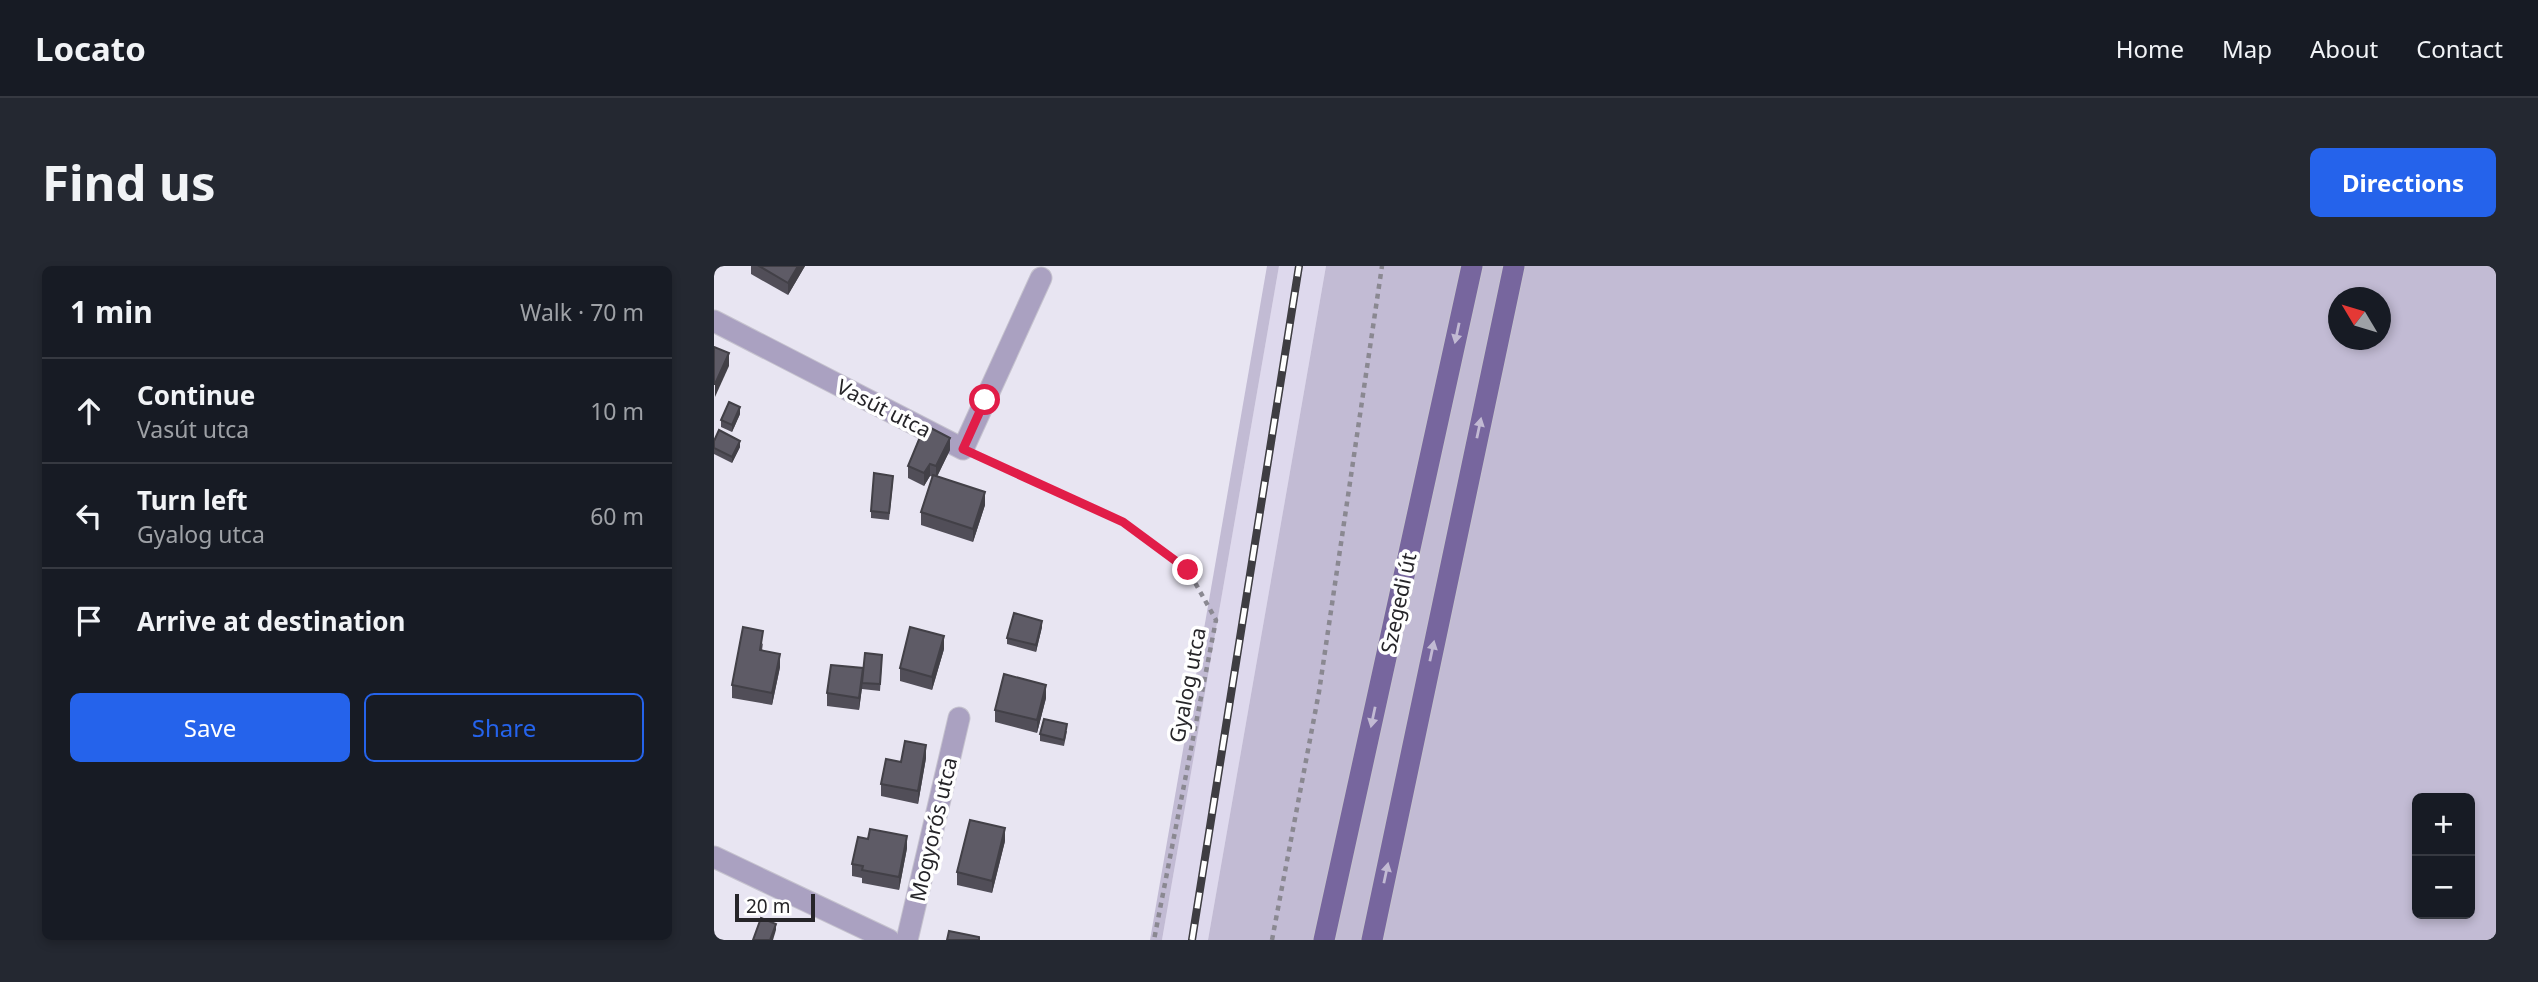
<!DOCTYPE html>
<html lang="en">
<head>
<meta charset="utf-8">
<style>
	body { margin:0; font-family:"Noto Sans",sans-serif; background:#242831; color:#f1f3f6 }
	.controls { position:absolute; right:21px; bottom:21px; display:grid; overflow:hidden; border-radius:10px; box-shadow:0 4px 10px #0003 }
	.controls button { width:63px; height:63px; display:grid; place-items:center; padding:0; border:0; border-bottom:2px solid #363941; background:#171b24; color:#f1f3f6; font:35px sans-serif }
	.compass { position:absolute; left:1614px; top:21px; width:63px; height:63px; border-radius:50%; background:#171b24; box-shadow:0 4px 10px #0003; rotate:308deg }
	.scale { position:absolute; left:21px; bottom:18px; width:80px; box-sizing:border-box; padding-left:7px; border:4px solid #262529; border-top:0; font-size:19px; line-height:24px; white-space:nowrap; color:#262529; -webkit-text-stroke:5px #fff; paint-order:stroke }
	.stop { position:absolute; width:21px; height:21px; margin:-16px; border:5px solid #e11d48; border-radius:50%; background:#fff }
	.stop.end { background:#e11d48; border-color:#fff; box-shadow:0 2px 7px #0008 }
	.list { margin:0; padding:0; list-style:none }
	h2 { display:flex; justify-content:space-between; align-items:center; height:91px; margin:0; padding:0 28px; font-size:30px }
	h2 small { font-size:23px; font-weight:400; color:#9ea1a6 }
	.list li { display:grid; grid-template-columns:46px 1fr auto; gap:21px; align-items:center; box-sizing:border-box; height:105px; padding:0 28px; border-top:2px solid #363941 }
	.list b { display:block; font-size:26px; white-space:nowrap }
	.list p { margin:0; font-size:23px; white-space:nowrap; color:#9ea1a6 }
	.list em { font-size:23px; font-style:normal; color:#9ea1a6 }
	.actions { display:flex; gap:14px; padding:21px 28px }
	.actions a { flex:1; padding:16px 0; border:2px solid #2563eb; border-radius:10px; text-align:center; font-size:24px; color:#2563eb }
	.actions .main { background:#2563eb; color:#fff }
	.icon { flex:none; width:38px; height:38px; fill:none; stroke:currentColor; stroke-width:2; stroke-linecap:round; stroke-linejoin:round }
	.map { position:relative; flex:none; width:1782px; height:674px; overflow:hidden; border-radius:10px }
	header { display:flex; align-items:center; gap:42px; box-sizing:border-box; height:98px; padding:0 35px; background:#171b24; border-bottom:2px solid #363941 }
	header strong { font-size:33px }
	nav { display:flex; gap:38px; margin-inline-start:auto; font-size:24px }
	.intro { display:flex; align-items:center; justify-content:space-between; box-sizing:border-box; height:168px; padding:0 42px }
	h1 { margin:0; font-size:49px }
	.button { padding:18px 32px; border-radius:10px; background:#2563eb; color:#fff; font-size:24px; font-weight:700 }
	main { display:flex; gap:42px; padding:0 42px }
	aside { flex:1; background:#171b24; border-radius:10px; box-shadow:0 4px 10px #0003 }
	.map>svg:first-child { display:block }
	.built { fill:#ded9ed }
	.green { fill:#c2bbd4; fill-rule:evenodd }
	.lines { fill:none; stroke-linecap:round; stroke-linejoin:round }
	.minor-casing { stroke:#c5c2ce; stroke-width:23 }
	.primary-casing { stroke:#c5c2ce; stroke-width:23 }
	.path { stroke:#8a8891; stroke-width:4.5; stroke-dasharray:5 5; stroke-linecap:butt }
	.minor { stroke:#aaa1c1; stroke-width:21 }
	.primary { stroke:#77669e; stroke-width:21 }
	.rail-casing { stroke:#3e3d42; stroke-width:8 }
	.rail { stroke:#fff; stroke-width:5; stroke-dasharray:16; stroke-linecap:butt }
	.wall { fill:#514e58 }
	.shaded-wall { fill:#424047 }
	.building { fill:#5e5b66; stroke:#424047; stroke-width:2 }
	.oneway { fill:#c2bad3 }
	.route { stroke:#e11d48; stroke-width:9 }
	.labels { text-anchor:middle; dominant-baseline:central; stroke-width:7; stroke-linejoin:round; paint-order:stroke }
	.street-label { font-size:21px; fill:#262529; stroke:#fff }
</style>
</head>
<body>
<header>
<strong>Locato</strong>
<nav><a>Home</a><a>Map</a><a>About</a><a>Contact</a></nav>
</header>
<div class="intro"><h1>Find us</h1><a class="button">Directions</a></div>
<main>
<aside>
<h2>1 min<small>Walk · 70 m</small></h2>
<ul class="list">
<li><svg class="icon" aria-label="ahead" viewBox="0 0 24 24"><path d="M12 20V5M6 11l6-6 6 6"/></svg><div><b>Continue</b><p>Vasút utca</p></div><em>10 m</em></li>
<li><svg class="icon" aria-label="left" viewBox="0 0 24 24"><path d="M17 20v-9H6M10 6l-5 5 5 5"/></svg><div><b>Turn left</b><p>Gyalog utca</p></div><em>60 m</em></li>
<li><svg class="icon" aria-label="arrive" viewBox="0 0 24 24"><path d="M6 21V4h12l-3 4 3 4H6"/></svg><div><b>Arrive at destination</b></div></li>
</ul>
<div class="actions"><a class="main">Save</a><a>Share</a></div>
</aside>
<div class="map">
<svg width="1782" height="674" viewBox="0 0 1782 674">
	<rect width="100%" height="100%" fill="#e8e5f2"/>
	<polygon class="built" points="565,0 612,0 494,674 448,674"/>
	<g class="green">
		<polygon points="553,0 565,0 448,674 436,674"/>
		<path d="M612,0H1782V674H494ZM1624,32H1666V74H1624ZM1703,532H1756V648H1703Z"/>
	</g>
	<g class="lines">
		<g class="minor-casing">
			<g id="minor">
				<polyline points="0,55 249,183 327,12"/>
				<polyline points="0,591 175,674"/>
				<polyline points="193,674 245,452"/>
			</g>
		</g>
		<g class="primary-casing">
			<g id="primary">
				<polyline points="610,674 758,0"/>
				<polyline points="658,674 800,0"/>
			</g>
		</g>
		<g class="path">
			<polyline points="269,192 409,256 474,304 502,354 440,674"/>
			<polyline points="558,674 605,426 668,0"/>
		</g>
		<use href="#minor" class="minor"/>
		<use href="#primary" class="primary"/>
		<g class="rail-casing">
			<polyline id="rail" points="478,674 585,0"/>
		</g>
		<use href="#rail" class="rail"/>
	</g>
	<g class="wall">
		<polygon points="37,0 91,0 74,29 37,8"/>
		<polygon points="26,148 18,166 7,161 7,154"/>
		<polygon points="0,175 26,181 18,197 0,188"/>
		<polygon points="236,184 223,210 271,239 259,276 207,259 207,246 219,211 216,210 210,220 194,212 194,200"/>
		<polygon points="179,216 175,254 157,252 157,245"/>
		<polygon points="328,361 322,386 293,378 293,372"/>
		<polygon points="49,377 48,384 66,401 58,439 18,432 18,419"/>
		<polygon points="230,383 218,424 186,415 186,402"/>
		<polygon points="168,395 166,425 148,423 148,421 145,444 113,440 113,427 149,402"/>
		<polygon points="332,432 323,467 281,456 281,444"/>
		<polygon points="353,465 350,480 326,475 326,468"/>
		<polygon points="212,492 204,538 167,530 167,518 187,496"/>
		<polygon points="291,575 278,627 243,619 243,606"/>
		<polygon points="193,582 185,624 148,617 148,612 138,610 138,598"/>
	</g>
	<g class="shaded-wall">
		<polygon points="84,0 91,0 74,29 74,17"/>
		<polygon points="15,87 15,100 1,131 1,118"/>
		<polygon points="26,141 26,148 18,166 18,159"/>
		<polygon points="236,172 236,184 222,213 222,200"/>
		<polygon points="26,175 26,181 18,197 18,191"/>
		<polygon points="216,198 216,210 210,220 210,207"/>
		<polygon points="271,226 271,239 259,276 259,263"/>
		<polygon points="328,355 328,361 322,386 322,379"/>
		<polygon points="230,370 230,383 218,424 218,411"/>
		<polygon points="66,388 66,401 58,439 58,427"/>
		<polygon points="149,402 149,415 145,444 145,432"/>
		<polygon points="332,419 332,432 323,467 323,454"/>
		<polygon points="212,479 212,492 204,538 204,525"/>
		<polygon points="291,562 291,575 278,627 278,615"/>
		<polygon points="193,570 193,582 185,624 185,611"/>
		<polygon points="62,658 62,664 59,674 56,674"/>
	</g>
	<g class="building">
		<polygon points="45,0 84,0 74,17"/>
		<polygon points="0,81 15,87 1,118 0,118"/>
		<polygon points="15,136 26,141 18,159 7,154"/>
		<polygon points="211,159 236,172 222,200 216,198 210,207 194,200"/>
		<polygon points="5,164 26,175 18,191 0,182 0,175"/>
		<polygon points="160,207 179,210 175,247 157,245"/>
		<polygon points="219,209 271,226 259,263 207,246"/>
		<polygon points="300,347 328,355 322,379 293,372"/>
		<polygon points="29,361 49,365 46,384 66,388 58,427 18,419"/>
		<polygon points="196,361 230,370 218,411 186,402"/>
		<polygon points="151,387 168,389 166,418 148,417"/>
		<polygon points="117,399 149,402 145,432 113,427"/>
		<polygon points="290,408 332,419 323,454 281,444"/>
		<polygon points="330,453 353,458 350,474 326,468"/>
		<polygon points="191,475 212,479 204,525 167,518 172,493 187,496"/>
		<polygon points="256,554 291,562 278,615 243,606"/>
		<polygon points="156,563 193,570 185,611 148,604 149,600 138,598 144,571 154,573"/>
		<polygon points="47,652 62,658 56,674 39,674"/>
		<polygon points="235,665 265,671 265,674 233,674"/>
	</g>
	<defs><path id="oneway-solid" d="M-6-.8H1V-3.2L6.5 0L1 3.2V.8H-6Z" transform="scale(1.75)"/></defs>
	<g class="oneway">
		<use href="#oneway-solid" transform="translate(743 67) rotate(102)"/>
		<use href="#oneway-solid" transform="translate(765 162) rotate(-78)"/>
		<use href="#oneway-solid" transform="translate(718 385) rotate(-78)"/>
		<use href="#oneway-solid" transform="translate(659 451) rotate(102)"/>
		<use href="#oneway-solid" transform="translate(672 607) rotate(-78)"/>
	</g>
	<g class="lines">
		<polyline class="route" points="271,134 249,183 409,256 474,304"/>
	</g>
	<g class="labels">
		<g class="street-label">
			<text transform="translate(170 142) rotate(27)">Vasút utca</text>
			<text transform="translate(684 337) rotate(-78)">Szegedi út</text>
			<text transform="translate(473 419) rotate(-79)">Gyalog utca</text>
			<text transform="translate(219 563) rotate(-77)">Mogyorós utca</text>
		</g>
	</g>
</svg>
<div class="controls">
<button>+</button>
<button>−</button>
</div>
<svg class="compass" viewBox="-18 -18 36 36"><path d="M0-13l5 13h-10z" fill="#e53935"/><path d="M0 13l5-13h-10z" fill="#9ea1a6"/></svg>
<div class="scale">20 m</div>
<div class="stop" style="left:271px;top:134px"></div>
<div class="stop end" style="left:474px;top:304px"></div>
</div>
</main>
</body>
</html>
